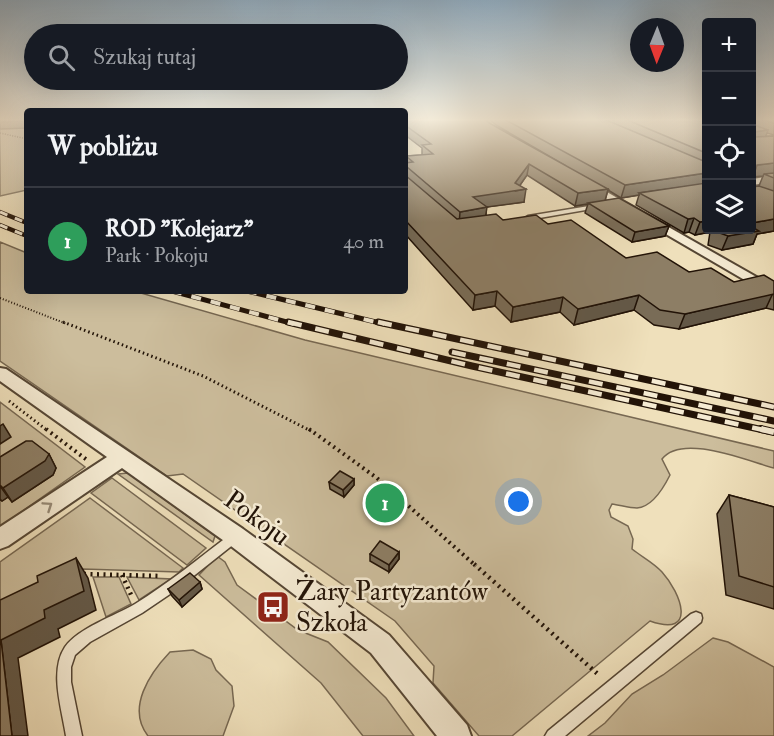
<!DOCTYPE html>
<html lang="pl">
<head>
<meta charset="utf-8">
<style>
	body { margin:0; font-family:"IM FELL Double Pica",serif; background:#242831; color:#f1f3f6 }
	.controls { position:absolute; right:18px; top:18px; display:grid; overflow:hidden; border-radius:6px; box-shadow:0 6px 24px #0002 }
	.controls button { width:54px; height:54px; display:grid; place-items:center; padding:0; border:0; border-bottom:2px solid #363941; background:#171b24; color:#f1f3f6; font:30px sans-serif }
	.compass { position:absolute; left:630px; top:18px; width:54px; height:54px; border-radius:50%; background:#171b24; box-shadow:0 6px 24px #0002; rotate:181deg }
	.you { position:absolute; left:519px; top:502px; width:21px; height:21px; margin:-15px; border:4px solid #fff; border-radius:50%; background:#1a73e8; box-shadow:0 0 0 9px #1a73e833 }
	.badge { display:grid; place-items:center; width:39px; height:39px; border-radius:50%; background:#ea580c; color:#fff; font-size:20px; font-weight:700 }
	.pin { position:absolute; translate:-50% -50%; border:3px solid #fff; box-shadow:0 2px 6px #0006 }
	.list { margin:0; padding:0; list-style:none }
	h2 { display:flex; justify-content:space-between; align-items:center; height:78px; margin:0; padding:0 24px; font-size:26px }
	h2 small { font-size:20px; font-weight:400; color:#9ea1a6 }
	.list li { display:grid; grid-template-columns:39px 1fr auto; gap:18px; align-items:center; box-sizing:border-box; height:108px; padding:0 24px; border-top:2px solid #363941 }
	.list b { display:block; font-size:22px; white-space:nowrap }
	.list p { margin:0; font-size:20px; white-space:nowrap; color:#9ea1a6 }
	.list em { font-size:20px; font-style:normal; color:#9ea1a6 }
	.icon { flex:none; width:33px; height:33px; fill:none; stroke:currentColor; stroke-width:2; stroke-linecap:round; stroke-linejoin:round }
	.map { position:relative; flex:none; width:774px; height:736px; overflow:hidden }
	.search { position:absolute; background:#171b24; box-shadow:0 6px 24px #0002; left:24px; top:24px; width:384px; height:66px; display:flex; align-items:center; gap:15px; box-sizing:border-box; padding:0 21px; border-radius:33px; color:#9ea1a6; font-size:22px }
	.panel { position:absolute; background:#171b24; box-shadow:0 6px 24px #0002; left:24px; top:108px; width:384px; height:186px; border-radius:6px }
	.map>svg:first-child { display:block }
	.green { fill:#ccbd9c; stroke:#776852; stroke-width:1.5 }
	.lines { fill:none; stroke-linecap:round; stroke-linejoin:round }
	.lane-casing { stroke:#554634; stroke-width:3 }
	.street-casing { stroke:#554634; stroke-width:4 }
	.path-far4 { stroke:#221307; stroke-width:1.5; stroke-dasharray:1 1.5; stroke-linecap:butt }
	.path-far3 { stroke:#221307; stroke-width:2; stroke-dasharray:1 2; stroke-linecap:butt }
	.path-far2 { stroke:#221307; stroke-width:3; stroke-dasharray:1.5 3; stroke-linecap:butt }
	.path-far1 { stroke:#221307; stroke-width:4; stroke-dasharray:2 4; stroke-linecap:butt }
	.path { stroke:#221307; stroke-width:4.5; stroke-dasharray:2 4.5; stroke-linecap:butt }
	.lane { fill:#f5ebd3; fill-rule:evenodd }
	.street { fill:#f5ebd3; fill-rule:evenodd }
	.rail-far3-casing { stroke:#221307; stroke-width:4.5 }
	.rail-far2-casing { stroke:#221307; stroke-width:5 }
	.rail-far1-casing { stroke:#221307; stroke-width:7 }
	.rail-casing { stroke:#221307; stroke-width:8 }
	.rail-far3 { stroke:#f5ebd3; stroke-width:3; stroke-dasharray:8; stroke-linecap:butt }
	.rail-far2 { stroke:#f5ebd3; stroke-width:4; stroke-dasharray:10; stroke-linecap:butt }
	.rail-far1 { stroke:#f5ebd3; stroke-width:4.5; stroke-dasharray:14; stroke-linecap:butt }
	.rail { stroke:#f5ebd3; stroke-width:6; stroke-dasharray:17; stroke-linecap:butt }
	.wall { fill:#796c57; stroke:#221307; stroke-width:1.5 }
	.shaded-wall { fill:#635847; stroke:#221307; stroke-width:1.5 }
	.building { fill:#8d7e65; stroke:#221307; stroke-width:1.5 }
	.oneway { stroke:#968a77 }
	.labels { text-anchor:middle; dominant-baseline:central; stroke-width:5; stroke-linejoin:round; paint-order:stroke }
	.near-street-label { font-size:27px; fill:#221307; stroke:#f5ebd3 }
	.near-poi-label { font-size:27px; fill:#221307; stroke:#f5ebd3; text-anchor:start }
</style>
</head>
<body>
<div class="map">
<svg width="774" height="736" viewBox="0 0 774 736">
	<rect width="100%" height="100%" fill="#efe0bb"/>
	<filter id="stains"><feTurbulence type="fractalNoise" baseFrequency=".00333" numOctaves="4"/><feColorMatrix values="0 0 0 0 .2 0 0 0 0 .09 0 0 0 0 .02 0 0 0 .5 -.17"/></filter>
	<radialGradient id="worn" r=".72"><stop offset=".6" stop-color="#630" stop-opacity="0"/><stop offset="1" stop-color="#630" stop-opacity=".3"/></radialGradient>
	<g class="green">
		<polygon points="27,122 27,190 0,196 0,124"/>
		<path d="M0,242L27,253V291H134L305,340L774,451V468C747,461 682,433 662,459L670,475C664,487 652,507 637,508C629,508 620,505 612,504L609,510L611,517L628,526L633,539L632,549C642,557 654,563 662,572C681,593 698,638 650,621L512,736H479L433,683L434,666L395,621L183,474L167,476L0,361Z"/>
		<polygon points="0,402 85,467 0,527"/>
		<polygon points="128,473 215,536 213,542 118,474"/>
		<polygon points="112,478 206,548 187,565 91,493"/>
		<polygon points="90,498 183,568 179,572 83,569 0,612 0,562"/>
		<polygon points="217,556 225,562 237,585 298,630 328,642 386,698 414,736 363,736 321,683 199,575"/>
		<polygon points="93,577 119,577 131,604 106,617"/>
		<polygon points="127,577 171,579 139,600"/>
		<polygon points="713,638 728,642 774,667 774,736 588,736 605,723 632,694 663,675"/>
		<path d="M193,650L211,659L216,670L232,686L234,706L223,736H148C126,708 150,673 170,652Z"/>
	</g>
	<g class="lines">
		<g class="lane-casing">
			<g id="lane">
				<polygon points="595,205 598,207 597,208 528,220 525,218 528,216"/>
				<path d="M235,532L239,534L241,537L239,540L176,590L142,613L90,642L75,655L71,667V682L82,736H66C62,709 49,671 65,647C78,628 115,616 135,604C169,583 199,558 231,534Z"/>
				<polygon points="696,612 701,614 702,618 701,622 565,736 545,736 548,731 691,614"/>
			</g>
		</g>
		<g class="street-casing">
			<g id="street">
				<polygon points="774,176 774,182 752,185 752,179"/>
				<polygon points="585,183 591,183 774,287 774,297 585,187"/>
				<polygon points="0,368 6,369 243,529 389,635 467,725 471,736 437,736 371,653 227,543 122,468 8,546 0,549 0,527 107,457 0,381"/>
			</g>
		</g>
		<g class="path-far4">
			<polyline points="487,119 494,126"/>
			<polyline points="0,133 27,139"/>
		</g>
		<polyline class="path-far3" points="0,298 67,324"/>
		<g class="path-far2">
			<polyline points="63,322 203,376 311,431"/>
			<polyline points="9,401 48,431"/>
		</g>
		<g class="path-far1">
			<polyline points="46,429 87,460"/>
			<polyline points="309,429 377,478 476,566"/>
		</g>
		<g class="path">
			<polyline points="474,564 600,676"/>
			<polyline points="84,574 161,576"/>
			<polyline points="122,575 132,597"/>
		</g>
		<use href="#lane" class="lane"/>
		<use href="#street" class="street"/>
		<g class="rail-far3-casing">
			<g id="rail-far3">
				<polyline points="0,212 27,223"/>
				<polyline points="0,225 27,236"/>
			</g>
		</g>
		<g class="rail-far2-casing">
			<g id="rail-far2">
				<polyline points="172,291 294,324"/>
				<polyline points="247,291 384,324"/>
			</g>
		</g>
		<g class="rail-far1-casing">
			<g id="rail-far1">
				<polyline points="288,322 472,366 768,431"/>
				<polyline points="378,322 774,407"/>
				<polyline points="452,352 774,421"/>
			</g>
		</g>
		<g class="rail-casing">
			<polyline id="rail" points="761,429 774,432"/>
		</g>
		<use href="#rail-far3" class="rail-far3"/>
		<use href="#rail-far2" class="rail-far2"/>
		<use href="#rail-far1" class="rail-far1"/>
		<use href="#rail" class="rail"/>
	</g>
	<g class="wall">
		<polygon points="0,119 27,119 27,128 0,129"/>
		<polygon points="405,119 489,123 566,166 496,125 489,119 706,119 706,230 752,230 759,186 763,176 752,177 752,178 752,119 774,119 774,135 767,133 766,136 774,136 774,231 757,234 753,244 722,250 708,245 710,232 695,235 689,232 684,233 636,205 639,195 621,198 608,190 605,200 669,226 665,236 632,242 585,213 588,204 575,206 527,175 520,185 524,202 486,207 486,216 503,220 548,224 626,258 734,282 774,281 774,310 766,308 679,329 654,325 634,310 574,325 560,312 511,322 495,306 473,310 405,234 405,163 406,163 406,156 422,155 422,148 405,135"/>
		<polygon points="49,454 56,468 53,475 12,502 8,497 2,501 0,500 0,457"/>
		<polygon points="354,479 354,485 344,497 330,489 329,482"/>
		<polygon points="729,495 774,507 774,609 726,595 717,514"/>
		<polygon points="399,552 399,559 389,572 370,561 370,554"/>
		<polygon points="200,582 202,589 182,607 172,596 168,589"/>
	</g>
	<g class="shaded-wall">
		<polygon points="768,130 764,141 752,142 754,132"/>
		<polygon points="774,163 774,174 764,174 763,176 752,177 757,165"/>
		<polygon points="529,164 527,175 516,191 526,189 524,202 472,209 473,197 515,183"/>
		<polygon points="706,173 706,184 639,193 639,195 621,198 625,185"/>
		<polygon points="608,189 605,201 575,206 578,193"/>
		<polygon points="487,207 485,220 459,225 460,212"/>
		<polygon points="694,218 689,232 684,233 688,219"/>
		<polygon points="774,219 774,231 757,234 753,244 722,250 728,236 752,230 752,223"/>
		<polygon points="706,221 706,230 711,230 710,232 695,235 700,222"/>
		<polygon points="669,226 665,236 632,242 635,232"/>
		<polygon points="497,291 495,306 473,310 475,295"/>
		<polygon points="773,293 766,308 679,329 685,314"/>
		<polygon points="639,295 634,310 574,325 578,309"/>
		<polygon points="563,297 560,312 511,322 513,307"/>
		<polygon points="3,424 11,437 0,444 0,426"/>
		<polygon points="49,454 56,468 53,475 12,502 3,488"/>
		<polygon points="354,479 354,485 344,497 343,490"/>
		<polygon points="0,486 8,497 2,501 0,499"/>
		<polygon points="399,552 399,559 389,572 389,565"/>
		<polygon points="76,558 88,578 96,610 58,629 60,637 18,658 28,736 12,736 1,640 44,610"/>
		<polygon points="200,582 202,589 182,607 179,600"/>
	</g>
	<g class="building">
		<polygon points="0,119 27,119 27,121 0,122"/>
		<polygon points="405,119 485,119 489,123 608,189 578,193 529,164 515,183 526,189 473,197 487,207 460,212 407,167 405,167 405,163 413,162 406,156 433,154 422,145 431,144 405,125"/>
		<polygon points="504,119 604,119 706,162 706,173 625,185"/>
		<polygon points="625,119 706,119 706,153"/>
		<polygon points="752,119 755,119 754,125 768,130 754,132 755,137 774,136 774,163 757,165 755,171 752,170"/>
		<polygon points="758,119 774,119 774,123"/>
		<polygon points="774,173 774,178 764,174"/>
		<polygon points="405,175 457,219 496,214 503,220 536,215 548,224 571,220 626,258 657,252 689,272 711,268 734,282 764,275 774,281 774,294 685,314 660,310 639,295 578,309 563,297 513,307 497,291 475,295 405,220"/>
		<polygon points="706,183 706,221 700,222 694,218 688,219 639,193"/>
		<polygon points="759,186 774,191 774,219 752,223 752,187"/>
		<polygon points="619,198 669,226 635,232 588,203"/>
		<polygon points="752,227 759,231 728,236 714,231 714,230 752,230"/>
		<polygon points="26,441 32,441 49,454 45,461 3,488 0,485 0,457"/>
		<polygon points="340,471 354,479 343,490 329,482"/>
		<polygon points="729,495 774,507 774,587 739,576"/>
		<polygon points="380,541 399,552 389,565 370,554"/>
		<polygon points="76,558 84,591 44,610 45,618 1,640 12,736 0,736 0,600 38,582 37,576"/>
		<polygon points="190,573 200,582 179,600 168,589"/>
	</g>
	<defs><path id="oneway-chevron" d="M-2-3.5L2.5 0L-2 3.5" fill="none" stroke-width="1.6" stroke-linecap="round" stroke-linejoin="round" transform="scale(1.5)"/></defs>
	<use class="oneway" href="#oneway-chevron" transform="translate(48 506) rotate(-34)"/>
	<linearGradient id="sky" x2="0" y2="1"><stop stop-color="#8faabe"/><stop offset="0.54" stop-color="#f8f1e0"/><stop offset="1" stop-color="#f8f1e0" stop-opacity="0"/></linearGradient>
	<rect width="774" height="222" fill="url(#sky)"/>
	<defs>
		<g id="bus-square" transform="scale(1.725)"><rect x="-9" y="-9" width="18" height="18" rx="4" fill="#8f2418" stroke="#f5ebd3"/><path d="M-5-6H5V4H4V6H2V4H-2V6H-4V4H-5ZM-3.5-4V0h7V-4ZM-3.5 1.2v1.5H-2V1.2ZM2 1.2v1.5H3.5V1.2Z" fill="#fff"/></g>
	</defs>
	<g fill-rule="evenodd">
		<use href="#bus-square" x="273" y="607"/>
	</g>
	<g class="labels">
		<g class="near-street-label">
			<text transform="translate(257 518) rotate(36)">Pokoju</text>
		</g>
		<g class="near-poi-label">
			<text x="296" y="591">Żary Partyzantów<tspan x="296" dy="31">Szkoła</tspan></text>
		</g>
	</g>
	<rect width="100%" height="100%" filter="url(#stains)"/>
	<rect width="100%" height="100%" fill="url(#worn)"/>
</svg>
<div class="controls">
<button>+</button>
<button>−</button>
<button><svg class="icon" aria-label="locate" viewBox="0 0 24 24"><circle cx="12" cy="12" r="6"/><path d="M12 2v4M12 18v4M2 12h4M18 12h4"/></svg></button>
<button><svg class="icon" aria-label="layers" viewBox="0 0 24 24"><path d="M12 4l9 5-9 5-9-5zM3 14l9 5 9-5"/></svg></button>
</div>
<svg class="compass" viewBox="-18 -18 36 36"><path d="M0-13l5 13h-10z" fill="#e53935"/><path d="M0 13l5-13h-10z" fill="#9ea1a6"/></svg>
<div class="you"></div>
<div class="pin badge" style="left:385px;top:503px;background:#2e9e5b">1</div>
<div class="search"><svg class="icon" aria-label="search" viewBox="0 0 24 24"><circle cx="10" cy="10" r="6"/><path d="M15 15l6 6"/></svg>Szukaj tutaj</div>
<section class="panel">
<h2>W pobliżu<small></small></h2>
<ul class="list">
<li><span class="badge" style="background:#2e9e5b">1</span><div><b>ROD &quot;Kolejarz&quot;</b><p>Park · Pokoju</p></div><em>40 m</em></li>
</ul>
</section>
</div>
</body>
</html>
